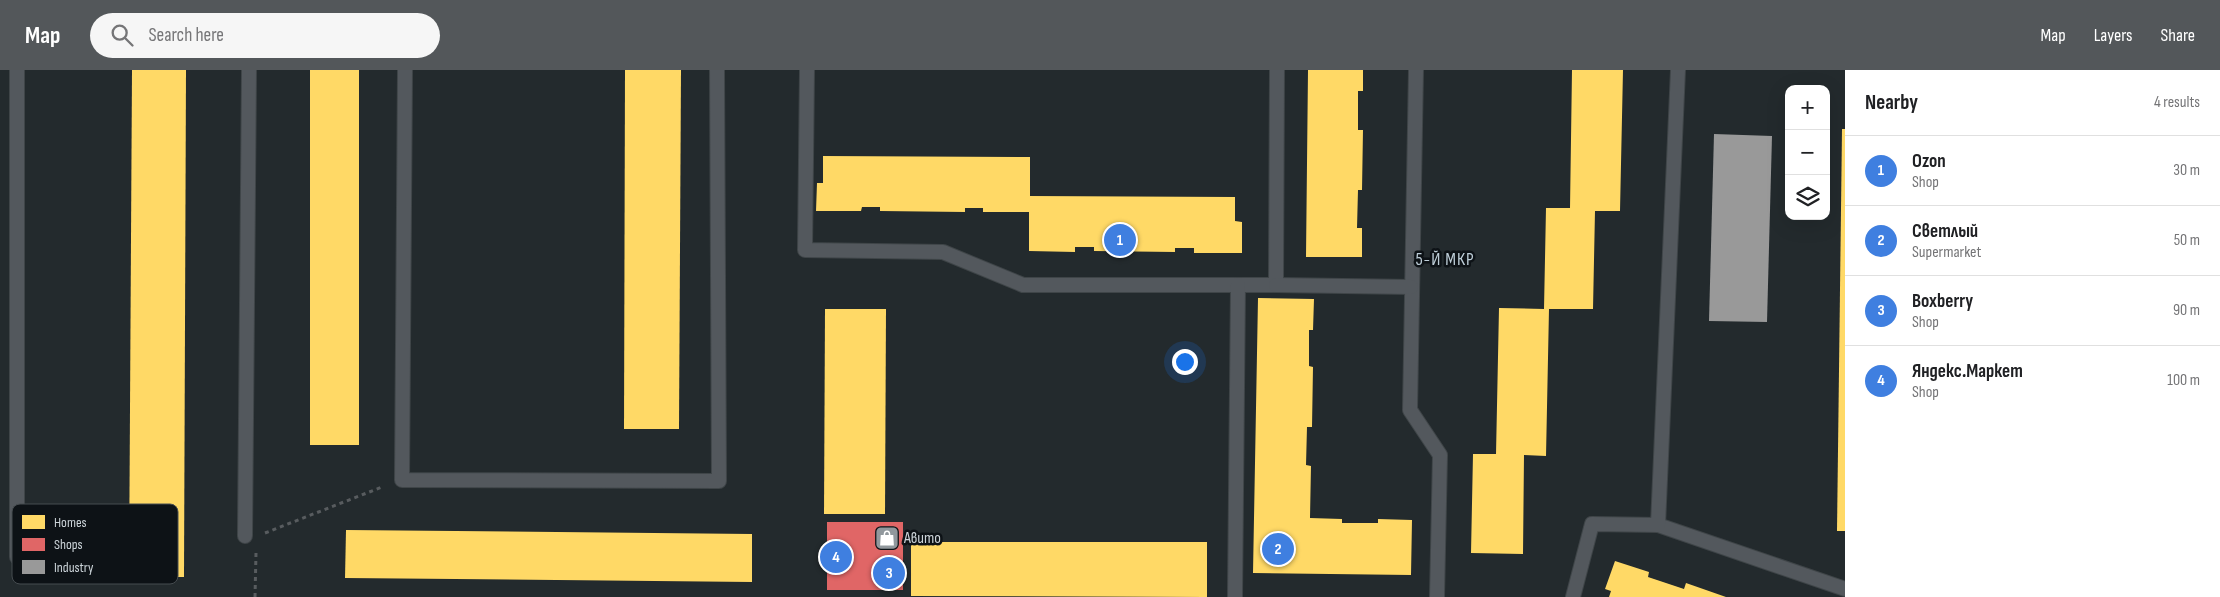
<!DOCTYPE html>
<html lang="en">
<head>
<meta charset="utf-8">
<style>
	body { margin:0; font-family:"Sofia Sans Condensed",sans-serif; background:#f6f6f6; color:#202124 }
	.controls { position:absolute; right:15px; top:15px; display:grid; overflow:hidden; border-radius:10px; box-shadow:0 5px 20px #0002 }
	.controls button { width:45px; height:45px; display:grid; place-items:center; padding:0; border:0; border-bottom:1px solid #e0e0e0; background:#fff; color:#202124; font:25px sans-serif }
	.you { position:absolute; left:1184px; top:291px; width:18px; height:18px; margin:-12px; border:4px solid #fff; border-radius:50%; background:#1a73e8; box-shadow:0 0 0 8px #1a73e833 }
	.badge { display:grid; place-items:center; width:32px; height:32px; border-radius:50%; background:#53575a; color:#fff; font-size:16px; font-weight:700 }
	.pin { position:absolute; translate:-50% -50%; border:2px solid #fff; box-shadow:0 1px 5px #0006 }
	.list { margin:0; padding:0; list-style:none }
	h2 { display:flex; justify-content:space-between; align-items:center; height:65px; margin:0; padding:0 20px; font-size:21px }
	h2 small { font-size:16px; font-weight:400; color:#757577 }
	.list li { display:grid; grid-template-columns:32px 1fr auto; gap:15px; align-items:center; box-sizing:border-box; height:70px; padding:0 20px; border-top:1px solid #e0e0e0 }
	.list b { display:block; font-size:19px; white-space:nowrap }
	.list p { margin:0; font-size:16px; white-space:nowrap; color:#757577 }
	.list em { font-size:16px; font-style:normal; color:#757577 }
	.icon { flex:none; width:28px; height:28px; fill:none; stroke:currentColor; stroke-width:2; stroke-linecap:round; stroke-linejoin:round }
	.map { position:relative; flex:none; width:1845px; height:527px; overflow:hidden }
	header { display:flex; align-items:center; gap:30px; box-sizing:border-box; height:70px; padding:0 25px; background:#53575a; color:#fff }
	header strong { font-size:24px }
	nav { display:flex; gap:28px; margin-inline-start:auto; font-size:18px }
	.search { width:350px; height:45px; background:#f6f6f6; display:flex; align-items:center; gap:12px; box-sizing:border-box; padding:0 18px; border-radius:28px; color:#757577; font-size:19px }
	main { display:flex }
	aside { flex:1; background:#fff }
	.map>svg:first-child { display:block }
	.homes { fill:#ffd966 }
	.shops { fill:#e06666 }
	.industry { fill:#999 }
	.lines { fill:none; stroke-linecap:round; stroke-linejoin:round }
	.lane-casing { stroke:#3f4548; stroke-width:16 }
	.path { stroke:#585c5f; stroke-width:3; stroke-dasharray:4 4; stroke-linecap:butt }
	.lane { stroke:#53585d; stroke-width:14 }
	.labels { text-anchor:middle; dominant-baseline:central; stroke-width:5; stroke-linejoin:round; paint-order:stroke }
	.poi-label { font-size:16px; fill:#ccd4d9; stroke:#0d1216; text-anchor:start }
	.neighbourhood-label { font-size:18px; letter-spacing:1px; fill:#beced8; stroke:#0d1216 }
	.key { fill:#0d1216; stroke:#464c50; stroke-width:1 }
	.key-label { font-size:14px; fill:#ccd4d9 }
</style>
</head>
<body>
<header>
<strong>Map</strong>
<div class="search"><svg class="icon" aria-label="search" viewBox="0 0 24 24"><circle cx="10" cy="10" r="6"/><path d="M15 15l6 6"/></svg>Search here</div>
<nav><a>Map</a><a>Layers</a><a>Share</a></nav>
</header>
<main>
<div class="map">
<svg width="1845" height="527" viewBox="0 0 1845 527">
	<rect width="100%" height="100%" fill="#232a2d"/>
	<g class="homes">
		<polygon points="132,0 186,0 184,507 129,507"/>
		<rect x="310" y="0" width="49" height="375"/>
		<polygon points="625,0 681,0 679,359 624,359"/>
		<polygon points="1308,0 1363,0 1363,21 1358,21 1358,60 1363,60 1362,120 1358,120 1357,158 1362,158 1362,187 1306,187"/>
		<polygon points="1572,0 1623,0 1620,141 1595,141 1593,239 1549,239 1546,386 1524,385 1523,484 1471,483 1473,384 1496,384 1499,238 1544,239 1546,138 1570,138"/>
		<polygon points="1842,59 1845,59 1845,461 1837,461"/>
		<polygon points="823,86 1030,87 1030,126 1235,127 1235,151 1242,152 1242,183 1194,183 1194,178 1175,178 1175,182 1094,181 1094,177 1075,177 1075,182 1029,181 1029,142 983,142 983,138 965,138 965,142 880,141 880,137 862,137 861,141 816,141 817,113 823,113"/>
		<polygon points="1258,228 1314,229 1313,260 1309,260 1309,296 1313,297 1312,357 1307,357 1306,395 1311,396 1310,448 1342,449 1342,453 1378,453 1378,449 1412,450 1411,505 1253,503"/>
		<polygon points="825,239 886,239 885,444 824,444"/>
		<polygon points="346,460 752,464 752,512 345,508"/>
		<polygon points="911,472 1207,472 1207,527 911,526"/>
		<polygon points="1615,491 1649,502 1648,507 1684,519 1686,513 1726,527 1609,527 1611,521 1605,519"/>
	</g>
	<rect class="shops" x="827" y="452" width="76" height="68"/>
	<polygon class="industry" points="1714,64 1772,66 1767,252 1709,251"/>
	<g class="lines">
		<g class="lane-casing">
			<g id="lane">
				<polyline points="405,0 402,410 719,411 717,0"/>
				<polyline points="807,0 805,180 943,182 1023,215 1276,215 1277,0"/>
				<polyline points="1416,0 1410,340 1440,385 1437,527"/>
				<polyline points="1276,215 1411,217"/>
				<polyline points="1658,455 1845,519"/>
				<polyline points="245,466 249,0"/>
				<polyline points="17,487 17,0"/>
				<polyline points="1235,527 1238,215"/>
				<polyline points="1573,527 1592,454 1658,455 1678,0"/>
			</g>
		</g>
		<g class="path">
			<polyline points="265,463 382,417"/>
			<polyline points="255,527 256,483"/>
		</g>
		<use href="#lane" class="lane"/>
	</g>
	<defs>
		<g id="shop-square" transform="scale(1.25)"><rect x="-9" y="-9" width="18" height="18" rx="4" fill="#91989d" stroke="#0d1216"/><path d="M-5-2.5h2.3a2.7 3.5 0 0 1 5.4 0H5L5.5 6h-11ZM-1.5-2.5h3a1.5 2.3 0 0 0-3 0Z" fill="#fff"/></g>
	</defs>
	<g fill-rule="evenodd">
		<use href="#shop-square" x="887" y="468"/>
	</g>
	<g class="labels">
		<g class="poi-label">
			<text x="904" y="468">Авито</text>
		</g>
		<g class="neighbourhood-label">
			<text x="1445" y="189">5-Й МКР</text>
		</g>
	</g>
	<rect x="12" y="434" width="166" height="80" rx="8" class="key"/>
	<rect x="22" y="445" width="23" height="14" fill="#ffd966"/>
	<rect x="22" y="468" width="23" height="13" fill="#e06666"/>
	<rect x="22" y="490" width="23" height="14" fill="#999"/>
	<g class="key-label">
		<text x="54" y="457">Homes</text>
		<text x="54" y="479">Shops</text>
		<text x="54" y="502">Industry</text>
	</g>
</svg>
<div class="controls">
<button>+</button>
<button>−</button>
<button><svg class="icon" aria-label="layers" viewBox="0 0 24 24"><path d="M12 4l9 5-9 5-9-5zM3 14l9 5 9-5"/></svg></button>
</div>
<div class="you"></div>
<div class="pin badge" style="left:1120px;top:170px;background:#3f7fe0">1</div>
<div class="pin badge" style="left:1278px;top:479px;background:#3f7fe0">2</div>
<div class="pin badge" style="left:889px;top:503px;background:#3f7fe0">3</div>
<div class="pin badge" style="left:836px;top:487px;background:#3f7fe0">4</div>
</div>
<aside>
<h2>Nearby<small>4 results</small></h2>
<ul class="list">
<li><span class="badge" style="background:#3f7fe0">1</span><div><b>Ozon</b><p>Shop</p></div><em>30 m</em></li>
<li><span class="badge" style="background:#3f7fe0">2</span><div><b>Светлый</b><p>Supermarket</p></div><em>50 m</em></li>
<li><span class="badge" style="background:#3f7fe0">3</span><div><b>Boxberry</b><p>Shop</p></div><em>90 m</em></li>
<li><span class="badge" style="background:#3f7fe0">4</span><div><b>Яндекс.Маркет</b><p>Shop</p></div><em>100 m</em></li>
</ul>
</aside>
</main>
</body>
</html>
